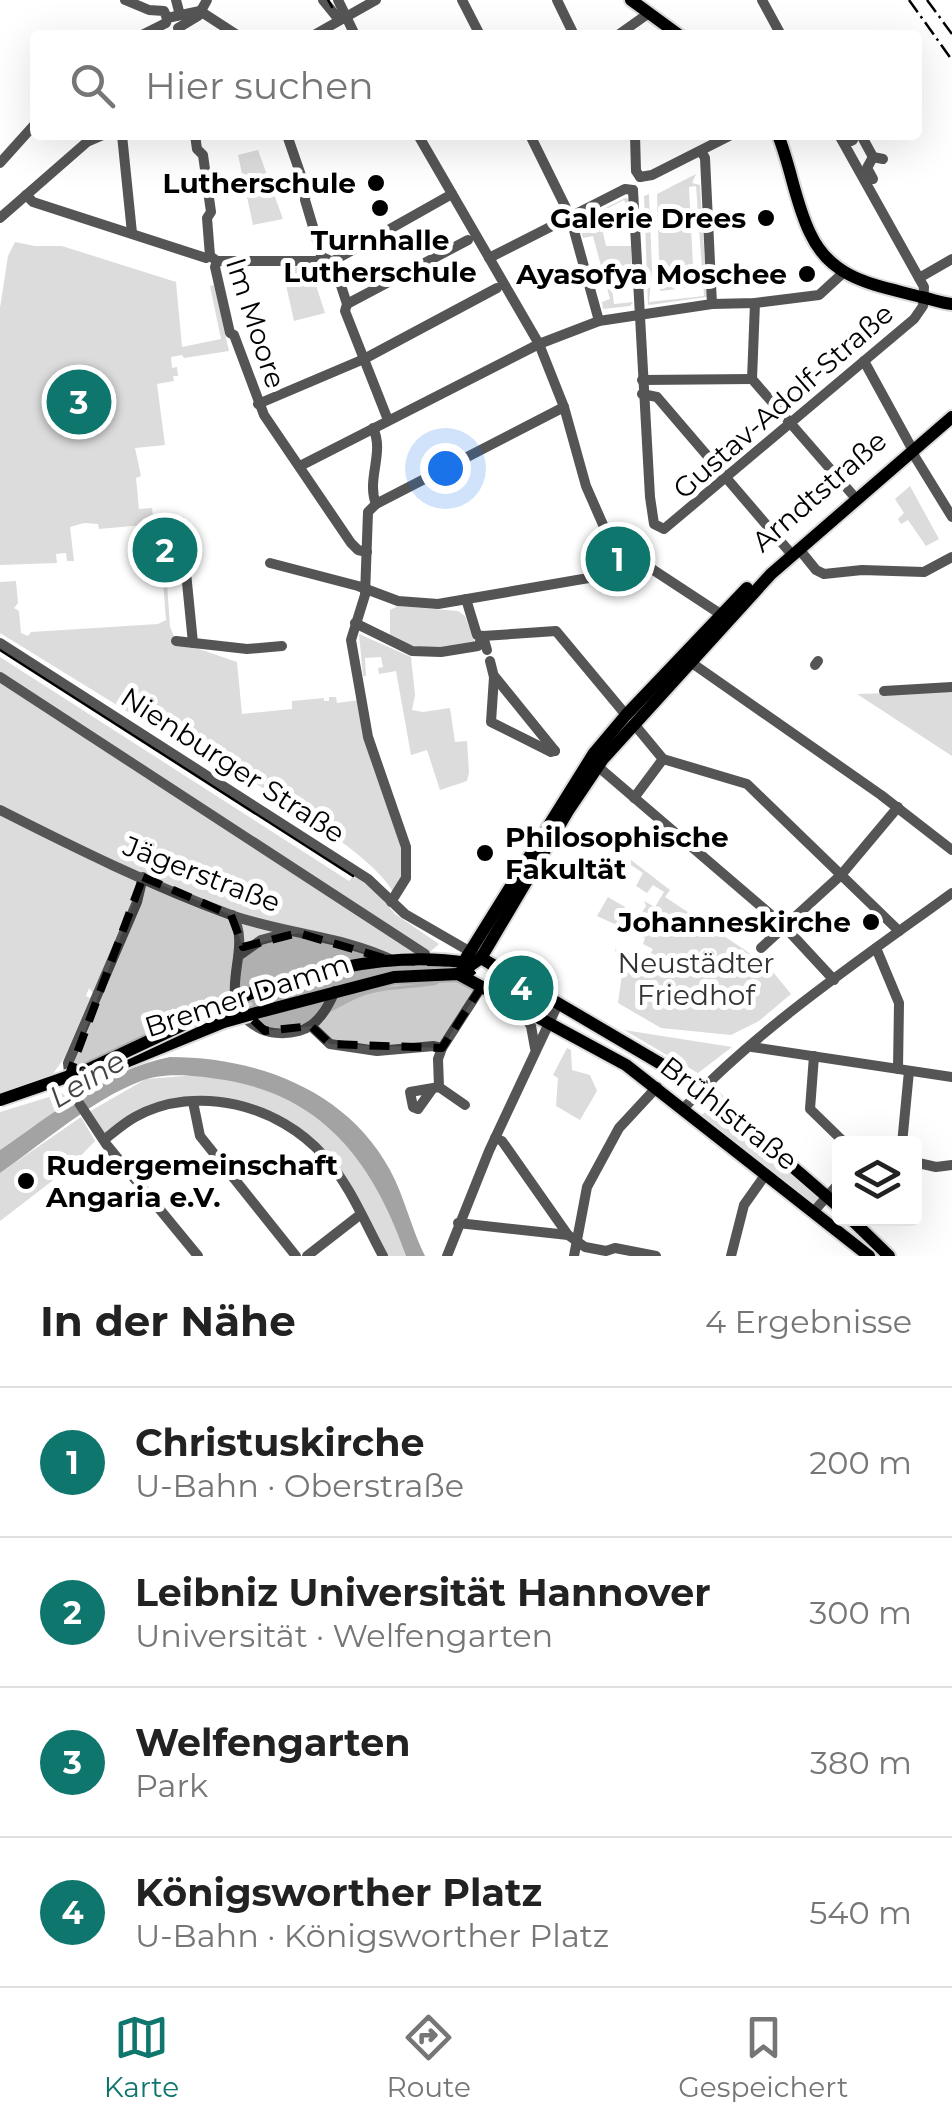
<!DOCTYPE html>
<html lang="de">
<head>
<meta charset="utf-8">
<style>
	body { margin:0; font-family:Montserrat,sans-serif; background:#f2f2f2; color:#222 }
	.controls { position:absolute; right:30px; bottom:30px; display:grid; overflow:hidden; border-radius:10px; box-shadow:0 10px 40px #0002 }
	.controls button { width:90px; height:90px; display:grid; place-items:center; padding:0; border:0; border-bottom:2px solid #e0e0e0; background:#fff; color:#222; font:50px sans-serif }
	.you { position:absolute; left:445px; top:468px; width:35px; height:35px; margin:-25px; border:8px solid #fff; border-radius:50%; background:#1a73e8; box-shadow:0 0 0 15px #1a73e833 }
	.badge { display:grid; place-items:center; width:65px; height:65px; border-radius:50%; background:#0f766e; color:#fff; font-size:32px; font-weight:700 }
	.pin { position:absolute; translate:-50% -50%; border:5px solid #fff; box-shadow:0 2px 10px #0006 }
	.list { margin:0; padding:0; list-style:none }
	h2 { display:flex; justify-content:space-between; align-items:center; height:130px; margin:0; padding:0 40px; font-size:42px }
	h2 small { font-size:32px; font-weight:400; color:#767676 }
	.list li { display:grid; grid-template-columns:65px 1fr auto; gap:30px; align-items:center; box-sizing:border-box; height:150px; padding:0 40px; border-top:2px solid #e0e0e0 }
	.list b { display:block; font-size:38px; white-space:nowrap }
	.list p { margin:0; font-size:32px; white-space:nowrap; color:#767676 }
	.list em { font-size:32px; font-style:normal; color:#767676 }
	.icon { flex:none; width:55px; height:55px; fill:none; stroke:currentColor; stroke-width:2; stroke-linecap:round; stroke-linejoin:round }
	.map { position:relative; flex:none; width:952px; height:1256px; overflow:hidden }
	.search { position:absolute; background:#fff; box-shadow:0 10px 40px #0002; left:30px; right:30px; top:30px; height:110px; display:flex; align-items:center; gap:25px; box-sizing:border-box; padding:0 35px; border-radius:10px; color:#767676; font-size:38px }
	.sheet { height:730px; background:#fff }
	nav { display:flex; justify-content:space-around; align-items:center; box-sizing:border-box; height:140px; border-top:2px solid #e0e0e0; background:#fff; font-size:28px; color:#767676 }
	nav a { display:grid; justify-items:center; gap:5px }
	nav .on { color:#0f766e }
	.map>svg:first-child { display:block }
	.green { fill:#dcdcdc }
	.water { fill:#a3a3a3 }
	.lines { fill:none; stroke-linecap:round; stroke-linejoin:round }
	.major-casing { stroke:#dbdbdb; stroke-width:16 }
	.minor { stroke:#555; stroke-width:10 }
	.major { stroke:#000; stroke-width:12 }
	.tram { stroke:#000; stroke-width:2.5 }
	.rail { stroke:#000; stroke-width:2.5; stroke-dasharray:15 5 2.5 5; stroke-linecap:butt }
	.major-bridge-casing { stroke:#dbdbdb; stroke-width:16; stroke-linecap:butt }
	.major-bridge { stroke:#000; stroke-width:12 }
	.marked { fill:#000; fill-opacity:0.2; stroke:#000; stroke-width:8; stroke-dasharray:20 12; stroke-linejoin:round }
	.poi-dot { fill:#000; stroke:#fff; stroke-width:4 }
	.labels { text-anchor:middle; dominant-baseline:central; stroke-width:10; stroke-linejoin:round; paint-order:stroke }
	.poi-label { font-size:28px; font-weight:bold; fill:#000; stroke:#fff; text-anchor:end }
	.street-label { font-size:28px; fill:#000; stroke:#fff }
	.park-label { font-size:28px; fill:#333; stroke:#fff }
	.water-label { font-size:30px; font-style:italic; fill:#444; stroke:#fff }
</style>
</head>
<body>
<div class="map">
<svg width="952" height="1256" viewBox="0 0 952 1256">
	<rect width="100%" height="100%" fill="#fff"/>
	<g class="green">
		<polygon points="258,150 283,219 253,225 238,155"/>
		<polygon points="696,174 692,183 700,185 707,297 649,305 648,304 644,196 649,194 652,269 649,302 704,296 696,186 689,187 694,287 660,291 657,194"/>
		<polygon points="625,198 629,199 629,209 624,200 579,223 585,232 601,223 603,226 610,219 614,226 603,233 606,246 631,246 632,285 612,289 614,304 633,302 630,306 603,309 602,302 610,299 593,236 583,238 578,222"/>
		<polygon points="15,242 35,246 62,246 176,282 182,347 221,339 210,286 214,285 229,351 184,358 182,355 171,357 172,368 177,367 178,376 173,376 174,381 157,384 165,445 135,448 141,476 136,478 139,509 152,508 154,524 99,529 98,524 84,523 70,527 74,561 67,561 66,553 56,554 57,563 0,565 0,308 8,256"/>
		<polygon points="282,267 310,267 325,313 294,321"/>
		<polygon points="910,486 939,539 926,546 908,520 901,524 898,519 904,513 895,499"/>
		<path d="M166,568L170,627L176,641L237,662L242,714L292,709V701L324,698V701H329V697H336L337,703L360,700L408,866L395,896C380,854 229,768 184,739L165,722L146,723L0,633V582L16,581L18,603L14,608L19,611L21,633L28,636L31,632L158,624L166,620L162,569Z"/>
		<path d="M398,606L458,611L465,616L475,644C443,648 419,652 390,637V610Z"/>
		<polygon points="359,634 411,657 415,695 412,710 423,712 450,708 455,742 467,741 469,772 467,781 440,790 427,750 411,755 396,671 379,674 378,668 383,667 381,657 365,658 366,676 363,676"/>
		<polygon points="0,657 349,881 354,875 379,895 395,914 439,944 430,952 393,955 235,996 239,957 231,915 144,877 96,997 89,988 86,996 90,998 65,1057 52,1075 0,1092"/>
		<polygon points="952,691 952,756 857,694"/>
		<polygon points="631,860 670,890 665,897 745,950 773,972 791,994 759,1021 731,1035 661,1028 618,1003 622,974 615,949 645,963 653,949 643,944 645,938 597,916 608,897 625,907 623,917 635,924 646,906 644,901 655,907 664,892 653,885 647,893 636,886 643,873 631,865"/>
		<path d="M439,964V967L373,975L254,1009L251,999C313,976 373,967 439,964Z"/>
		<path d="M442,981L436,985C413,989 388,988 365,995C334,1006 285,1048 254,1017L372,989Z"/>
		<polygon points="624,1030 732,1047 698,1073"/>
		<polygon points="567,1048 571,1050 572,1070 590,1075 597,1091 580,1120 556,1106 558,1078 553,1075"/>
		<path d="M197,1075C315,1089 368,1146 406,1256H386L333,1168L288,1125L223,1102L152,1110L104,1140L87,1113L146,1079Z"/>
		<polygon points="62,1093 71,1102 0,1150 0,1112"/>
		<polygon points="712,1105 819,1196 820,1200 813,1203 700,1117"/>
		<polygon points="81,1117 95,1141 69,1168 0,1221 0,1173"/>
	</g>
	<path class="water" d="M170,1057C257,1057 347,1090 390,1170C405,1198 411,1228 425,1256H406C374,1164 325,1097 225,1080C199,1076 167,1071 141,1081C93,1099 43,1143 0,1173V1150C53,1114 105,1070 170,1057Z"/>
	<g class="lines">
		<g class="major-casing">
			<g id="major">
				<polyline points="631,0 679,35"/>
				<path d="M778,135C791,167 795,202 810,233C832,281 877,285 921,297C932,299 941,303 952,304"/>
				<polyline points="481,958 702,1088 840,1208"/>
				<polyline points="463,963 594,753 626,715 747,588"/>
				<polyline points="458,974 481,958 568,811 603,759 771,574 952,417"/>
				<path d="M249,994C318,969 395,951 468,963"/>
				<polyline points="256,1013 394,977 458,974 626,1065 869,1256"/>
				<polyline points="89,1077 224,1022"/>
				<polyline points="850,1218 889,1256"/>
			</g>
		</g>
		<g class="minor">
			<polyline points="125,0 149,10 164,11 167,18"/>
			<polyline points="176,0 180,15"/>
			<polyline points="323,0 336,16 344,18"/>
			<polyline points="338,0 355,35"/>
			<polyline points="462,0 480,35"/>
			<polyline points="557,0 574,35"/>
			<polyline points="762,0 781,35"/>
			<polyline points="167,18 200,11 237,35"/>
			<polyline points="178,28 198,16 207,0"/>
			<polyline points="142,35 166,23 167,18"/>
			<polyline points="314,35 376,0"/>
			<polyline points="618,35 649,13"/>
			<polyline points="122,135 132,233"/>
			<polyline points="195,135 197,149 203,155 211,212 207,218 210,256 217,261 215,267 230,333 234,335 264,415 351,543 358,550 367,552"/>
			<polyline points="287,135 306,190 305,200 322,257"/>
			<polyline points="418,135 539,344 564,407 586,486 604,527 626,552 725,617"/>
			<polyline points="530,135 570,216 599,321"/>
			<polyline points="635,135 636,171 640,177"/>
			<polyline points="861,135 873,157 883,159"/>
			<polyline points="851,141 853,140"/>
			<polyline points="701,151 705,158 712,304"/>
			<polyline points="0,163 35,124"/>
			<polyline points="640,177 652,175 731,135"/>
			<polyline points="873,179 867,168 873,157"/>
			<polyline points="633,190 650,497 654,524 664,529 914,319 923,306 924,287 839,135"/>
			<polyline points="26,195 33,202 206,258 210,256"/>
			<polyline points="0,218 87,142 103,135"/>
			<polyline points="489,258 625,189 633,190"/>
			<polyline points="217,261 317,261 322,257 329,260"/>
			<polyline points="333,261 347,304 345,311 388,420"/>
			<polyline points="333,261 452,194"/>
			<polyline points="919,278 952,259"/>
			<polyline points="755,303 752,379 852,494"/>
			<polyline points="347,304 468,240"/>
			<polyline points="864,361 910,445"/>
			<polyline points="642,380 752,379"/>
			<polyline points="642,394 657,397 788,550"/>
			<polyline points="258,404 364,359 497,288"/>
			<path d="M373,428C385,453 366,479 376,504L368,512L365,595L351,640L368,737L406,847V878L391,902"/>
			<polyline points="912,452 952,517"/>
			<polyline points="300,466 539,344 599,321 712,304 755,303 819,295 843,273"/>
			<polyline points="376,504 564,407"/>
			<polyline points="181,522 193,643"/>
			<polyline points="799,549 816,570 824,574 862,570 924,572 952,557"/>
			<polyline points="270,563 358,586 398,601 438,604 606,575 635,559"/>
			<polyline points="466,599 477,635 483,636 487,650"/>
			<polyline points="355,623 412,651 441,652 478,646 483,636 556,631 626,715"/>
			<polyline points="176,641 247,649 282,646"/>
			<polyline points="0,643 368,879 405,914 476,955"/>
			<polyline points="490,661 494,677 491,722 551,752 555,751"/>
			<polyline points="689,661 881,795 952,850"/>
			<polyline points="815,665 818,661"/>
			<polyline points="0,677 425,954"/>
			<polyline points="495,677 555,751"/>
			<polyline points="884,691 952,687"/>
			<polyline points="634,724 663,759 747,784 899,931"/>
			<polyline points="602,770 784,926 834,980"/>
			<polyline points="634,798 663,759"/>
			<path d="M0,810C75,848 152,886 231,915C285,934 343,936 394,961"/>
			<polyline points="143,877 137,902 68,1063 71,1091 106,1144 198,1256"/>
			<path d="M232,915C255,950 212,998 254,1025C267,1034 284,1035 299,1031C318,1026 328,1007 335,991"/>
			<polyline points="761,948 841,875 898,807"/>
			<polyline points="876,948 899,1003 898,1069"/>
			<polyline points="240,955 261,940 287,933"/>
			<polyline points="520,1009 531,1026 535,1048"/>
			<polyline points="311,1026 330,1044 377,1051 434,1046 442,1048"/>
			<polyline points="752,1047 952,1077"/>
			<polyline points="814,1056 810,1109 846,1144"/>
			<polyline points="433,1088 418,1109 413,1107 410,1092 439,1087"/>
			<polyline points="193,1102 200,1136 296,1256"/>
			<polyline points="465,1105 439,1087 438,1059 442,1048 482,986"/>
			<path d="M683,1109C757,1029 864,957 952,893"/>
			<polyline points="495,1138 502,1141 568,1235"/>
			<path d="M104,1140C114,1132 124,1123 135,1117C197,1083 279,1105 324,1156C350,1185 365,1223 383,1256"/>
			<polyline points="902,1144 909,1071"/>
			<polyline points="914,1162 936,1167 952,1165"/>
			<polyline points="814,1211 840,1182"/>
			<polyline points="458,1223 568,1235 585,1247 606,1251 615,1248 656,1256"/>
			<polyline points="307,1256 361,1214"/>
			<polyline points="447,1256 489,1151 558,1004"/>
			<polyline points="574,1256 587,1187 619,1128 657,1087"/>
			<polyline points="731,1256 744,1205 766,1174"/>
		</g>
		<use href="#major" class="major"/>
		<g class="tram">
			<polyline points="328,0 332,7"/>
			<polyline points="0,650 353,876"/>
		</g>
		<g class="rail">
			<polyline points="909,0 952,60"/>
			<polyline points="927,0 952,34"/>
		</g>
		<g class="major-bridge-casing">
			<g id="major-bridge">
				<polyline points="224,1022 256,1013"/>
				<polyline points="0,1100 87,1070 249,994"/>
			</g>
		</g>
		<use href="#major-bridge" class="major-bridge"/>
	</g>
	<path class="marked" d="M143,877L231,915L243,947L298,933L394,961L463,963L482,986L442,1048L330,1044L311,1026L265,1031L234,1002L68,1077Z"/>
	<g class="poi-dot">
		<circle cx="376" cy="183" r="10"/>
		<circle cx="380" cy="208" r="10"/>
		<circle cx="766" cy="218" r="10"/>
		<circle cx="807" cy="274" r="10"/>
		<circle cx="485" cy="853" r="10"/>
		<circle cx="871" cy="922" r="10"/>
		<circle cx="26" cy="1181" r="10"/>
	</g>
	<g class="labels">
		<g class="poi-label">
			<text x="356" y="183">Lutherschule</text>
			<text x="746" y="218">Galerie Drees</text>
			<text x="380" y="240" text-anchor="middle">Turnhalle<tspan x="380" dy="32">Lutherschule</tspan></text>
			<text x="787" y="274">Ayasofya Moschee</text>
			<text x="505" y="837" text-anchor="start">Philosophische<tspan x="505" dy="32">Fakultät</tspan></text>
			<text x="851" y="922">Johanneskirche</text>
			<text x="46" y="1165" text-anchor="start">Rudergemeinschaft<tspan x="46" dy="32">Angaria e.V.</tspan></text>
		</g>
		<g class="street-label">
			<text transform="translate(256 323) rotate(72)">Im Moore</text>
			<text transform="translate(783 401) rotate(-41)">Gustav-Adolf-Straße</text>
			<text transform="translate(819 491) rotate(-41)">Arndtstraße</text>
			<text transform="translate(233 765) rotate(33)">Nienburger Straße</text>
			<text transform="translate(202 874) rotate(21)">Jägerstraße</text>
			<text transform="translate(247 995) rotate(-18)">Bremer Damm</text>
			<text transform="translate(729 1113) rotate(38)">Brühlstraße</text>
		</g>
		<g class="park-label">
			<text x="696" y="963">Neustädter<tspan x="696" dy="32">Friedhof</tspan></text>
		</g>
		<g class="water-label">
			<text transform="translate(87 1079) rotate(-31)">Leine</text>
		</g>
	</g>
</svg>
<div class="controls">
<button><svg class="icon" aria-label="layers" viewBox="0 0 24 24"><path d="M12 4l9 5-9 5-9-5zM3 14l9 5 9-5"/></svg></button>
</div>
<div class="you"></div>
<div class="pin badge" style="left:618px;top:559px">1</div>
<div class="pin badge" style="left:165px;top:550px">2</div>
<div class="pin badge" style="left:79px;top:402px">3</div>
<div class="pin badge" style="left:521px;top:988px">4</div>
<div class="search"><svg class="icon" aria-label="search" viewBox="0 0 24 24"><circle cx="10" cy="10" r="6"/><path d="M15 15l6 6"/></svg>Hier suchen</div>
</div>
<section class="sheet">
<h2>In der Nähe<small>4 Ergebnisse</small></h2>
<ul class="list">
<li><span class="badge">1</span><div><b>Christuskirche</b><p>U-Bahn · Oberstraße</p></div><em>200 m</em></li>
<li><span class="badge">2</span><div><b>Leibniz Universität Hannover</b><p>Universität · Welfengarten</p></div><em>300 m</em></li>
<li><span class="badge">3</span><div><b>Welfengarten</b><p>Park</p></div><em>380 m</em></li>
<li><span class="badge">4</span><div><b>Königsworther Platz</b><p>U-Bahn · Königsworther Platz</p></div><em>540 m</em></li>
</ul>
</section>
<nav>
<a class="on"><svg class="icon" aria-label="map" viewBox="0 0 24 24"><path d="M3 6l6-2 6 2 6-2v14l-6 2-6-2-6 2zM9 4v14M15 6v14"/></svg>Karte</a>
<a><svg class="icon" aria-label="directions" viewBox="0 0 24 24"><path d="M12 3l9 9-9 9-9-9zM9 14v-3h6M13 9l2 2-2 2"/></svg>Route</a>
<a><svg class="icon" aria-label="saved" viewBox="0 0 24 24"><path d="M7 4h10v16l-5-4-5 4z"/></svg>Gespeichert</a>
</nav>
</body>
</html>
